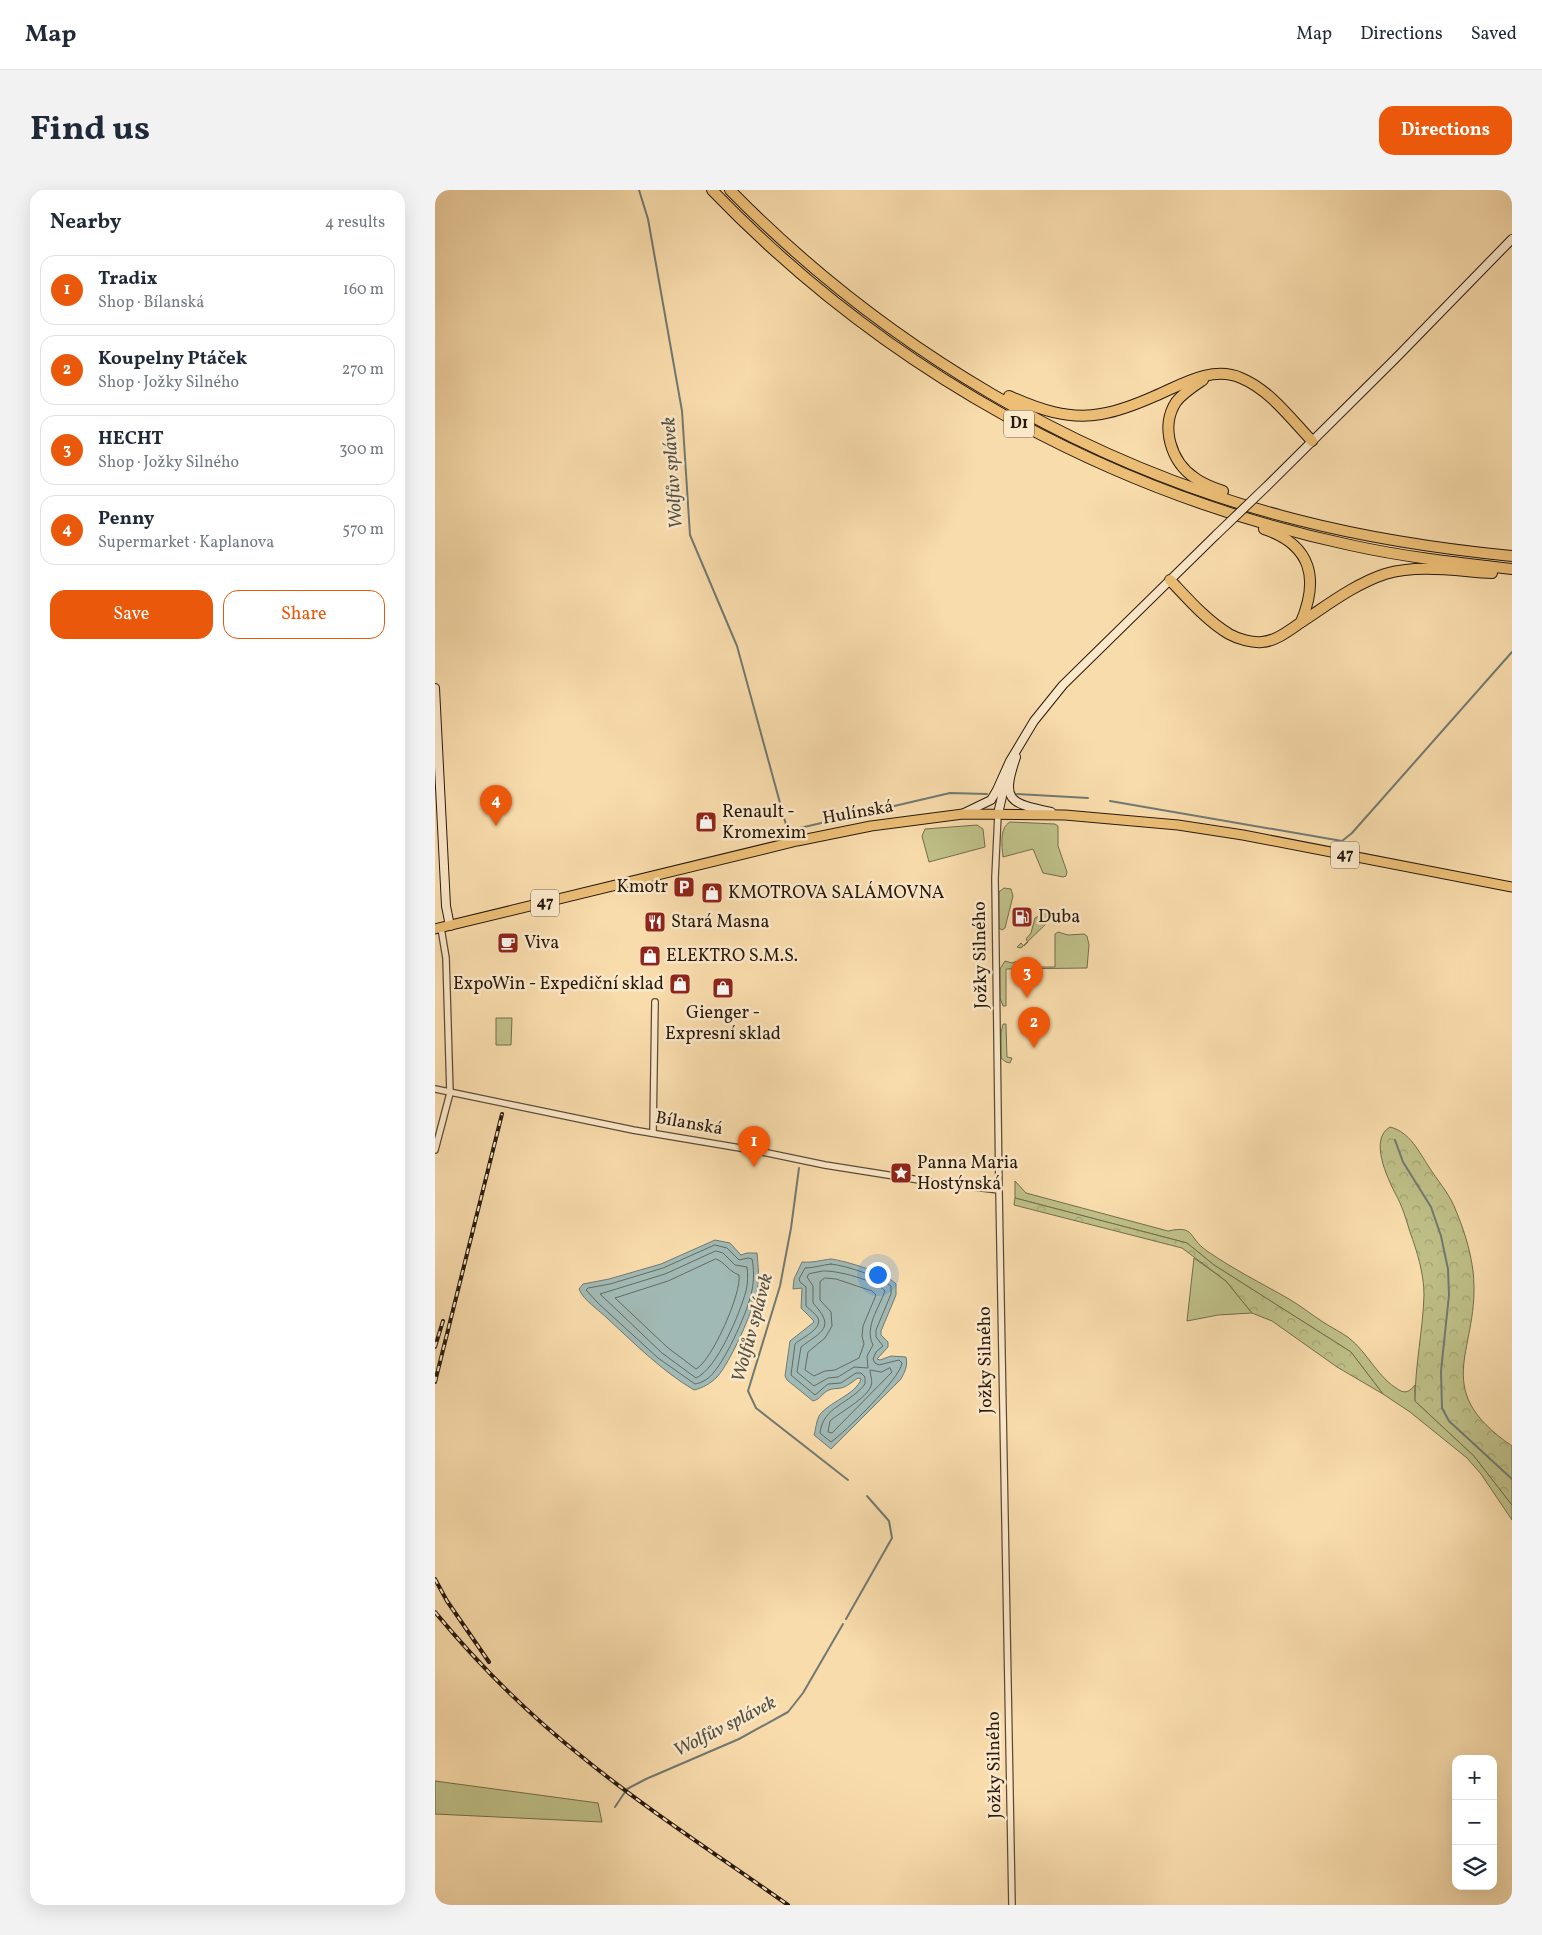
<!DOCTYPE html>
<html lang="en">
<head>
<meta charset="utf-8">
<style>
	body { margin:0; font-family:Vollkorn,serif; background:#f2f2f3; color:#1f2937 }
	.controls { position:absolute; right:15px; bottom:15px; display:grid; overflow:hidden; border-radius:10px; box-shadow:0 5px 20px #0002 }
	.controls button { width:45px; height:45px; display:grid; place-items:center; padding:0; border:0; border-bottom:1px solid #e0e1e3; background:#fff; color:#1f2937; font:25px sans-serif }
	.you { position:absolute; left:442px; top:1084px; width:18px; height:18px; margin:-12px; border:4px solid #fff; border-radius:50%; background:#1a73e8; box-shadow:0 0 0 8px #1a73e833 }
	.badge { display:grid; place-items:center; width:32px; height:32px; border-radius:50%; background:#ea580c; color:#fff; font-size:16px; font-weight:700 }
	.pin { position:absolute; translate:-50% -41px; filter:drop-shadow(0 1px 2px #0008) }
	.pin::after { content:''; position:absolute; top:26px; width:18px; height:15px; background:inherit; clip-path:polygon(0 0,100% 0,50% 100%) }
	.list { margin:0; padding:0; list-style:none }
	h2 { display:flex; justify-content:space-between; align-items:center; height:65px; margin:0; padding:0 20px; font-size:21px }
	h2 small { font-size:16px; font-weight:400; color:#747a83 }
	.list li { display:grid; grid-template-columns:32px 1fr auto; gap:15px; align-items:center; box-sizing:border-box; height:70px; margin:0 10px 10px; padding:0 10px; border:1px solid #e0e1e3; border-radius:15px }
	.list b { display:block; font-size:19px; white-space:nowrap }
	.list p { margin:0; font-size:16px; white-space:nowrap; color:#747a83 }
	.list em { font-size:16px; font-style:normal; color:#747a83 }
	.actions { display:flex; gap:10px; padding:15px 20px }
	.actions a { flex:1; padding:11px 0; border:1px solid #ea580c; border-radius:15px; text-align:center; font-size:18px; color:#ea580c }
	.actions .main { background:#ea580c; color:#fff }
	.icon { flex:none; width:28px; height:28px; fill:none; stroke:currentColor; stroke-width:2; stroke-linecap:round; stroke-linejoin:round }
	.map { position:relative; flex:none; width:1077px; height:1715px; overflow:hidden; border-radius:15px }
	header { display:flex; align-items:center; gap:30px; box-sizing:border-box; height:70px; padding:0 25px; background:#fff; border-bottom:1px solid #e0e1e3 }
	header strong { font-size:24px }
	nav { display:flex; gap:28px; margin-inline-start:auto; font-size:18px }
	.intro { display:flex; align-items:center; justify-content:space-between; box-sizing:border-box; height:120px; padding:0 30px }
	h1 { margin:0; font-size:35px }
	.button { padding:12px 22px; border-radius:15px; background:#ea580c; color:#fff; font-size:18px; font-weight:700 }
	main { display:flex; gap:30px; padding:0 30px }
	aside { flex:1; background:#fff; border-radius:15px; box-shadow:0 5px 20px #0002 }
	.map>svg:first-child { display:block }
	.grass { fill:#bfc088; stroke:#736d4b }
	.forest { fill:url(#forest-crowns); stroke:#736d4b }
	.water { fill:#a1b9b4; stroke:#707972 }
	.lines { fill:none; stroke-linecap:round; stroke-linejoin:round }
	.shore { stroke:#646a61; stroke-width:1 }
	.stream { stroke:#707972; stroke-width:2 }
	.street-casing { stroke:#5c4a36; stroke-width:8 }
	.secondary-casing { stroke:#271a0e; stroke-width:10 }
	.primary-casing { stroke:#271a0e; stroke-width:11 }
	.highway-casing { stroke:#271a0e; stroke-width:12 }
	.street { stroke:#fbe8c9; stroke-width:5.5 }
	.secondary { stroke:#fbe8c9; stroke-width:8 }
	.primary { stroke:#ecbe76; stroke-width:9 }
	.highway { stroke:#ecbe76; stroke-width:10 }
	.rail-casing { stroke:#271a0e; stroke-width:4 }
	.rail { stroke:#fbe8c9; stroke-width:2; stroke-dasharray:5.5; stroke-linecap:butt }
	.secondary-bridge-casing { stroke:#271a0e; stroke-width:10; stroke-linecap:butt }
	.secondary-bridge { stroke:#fbe8c9; stroke-width:8 }
	.labels { text-anchor:middle; dominant-baseline:central; stroke-width:5; stroke-linejoin:round; paint-order:stroke }
	.shield { fill:#fbe8c9; stroke:#675846; stroke-width:1 }
	.shield-label { font-size:16px; font-weight:bold; fill:#271a0e }
	.poi-label { font-size:18px; fill:#271a0e; stroke:#fbe8c9; text-anchor:start }
	.street-label { font-size:18px; fill:#271a0e; stroke:#fbe8c9 }
	.water-label { font-size:19px; font-style:italic; fill:#525248; stroke:#fbe8c9 }
</style>
</head>
<body>
<header>
<strong>Map</strong>
<nav><a>Map</a><a>Directions</a><a>Saved</a></nav>
</header>
<div class="intro"><h1>Find us</h1><a class="button">Directions</a></div>
<main>
<aside>
<h2>Nearby<small>4 results</small></h2>
<ul class="list">
<li><span class="badge">1</span><div><b>Tradix</b><p>Shop · Bílanská</p></div><em>160 m</em></li>
<li><span class="badge">2</span><div><b>Koupelny Ptáček</b><p>Shop · Jožky Silného</p></div><em>270 m</em></li>
<li><span class="badge">3</span><div><b>HECHT</b><p>Shop · Jožky Silného</p></div><em>300 m</em></li>
<li><span class="badge">4</span><div><b>Penny</b><p>Supermarket · Kaplanova</p></div><em>570 m</em></li>
</ul>
<div class="actions"><a class="main">Save</a><a>Share</a></div>
</aside>
<div class="map">
<svg width="1077" height="1715" viewBox="0 0 1077 1715">
	<defs>
		<pattern id="forest-crowns" width="20" height="18" patternUnits="userSpaceOnUse" patternTransform="scale(1.25)"><rect width="20" height="18" fill="#bfc088"/><path d="M2 6a3 3 0 1 1 6 0M12 15a3 3 0 1 1 6 0" fill="none" stroke="#a4a474"/></pattern>
	</defs>
	<rect width="100%" height="100%" fill="#f9dcac"/>
	<filter id="stains"><feTurbulence type="fractalNoise" baseFrequency=".004" numOctaves="4"/><feColorMatrix values="0 0 0 0 .2 0 0 0 0 .09 0 0 0 0 .02 0 0 0 .5 -.17"/></filter>
	<radialGradient id="worn" r=".72"><stop offset=".6" stop-color="#630" stop-opacity="0"/><stop offset="1" stop-color="#630" stop-opacity=".3"/></radialGradient>
	<g class="grass">
		<path d="M575,632L620,634L623,636V656L632,682L631,686L628,687L608,683L598,659L568,667C567,656 564,638 575,632Z"/>
		<polygon points="542,635 548,639 550,657 494,672 487,646 490,639"/>
		<polygon points="569,698 576,699 578,706 570,738 567,740 564,738 564,702"/>
		<polygon points="612,722 616,729 586,758 582,757 586,753 589,756 593,752 591,749 596,743 600,728"/>
		<polygon points="623,742 633,745 649,744 652,746 654,755 652,778 571,779 571,816 568,816 565,808 565,779 570,771 577,773 583,771 587,777 620,777 620,744"/>
		<polygon points="61,828 77,828 76,855 61,855"/>
		<polygon points="568,834 571,834 572,867 577,868 575,873 571,872 566,868 566,843"/>
		<path d="M580,991L591,1003L733,1041C761,1035 752,1047 772,1061C798,1079 826,1093 854,1109C866,1116 877,1125 888,1132C897,1138 906,1142 914,1148C933,1163 943,1188 964,1200C971,1204 975,1201 980,1195V1211L1039,1266L1077,1315V1330L1046,1284L1032,1268L975,1222L948,1204L916,1162L779,1075L752,1053L580,1008Z"/>
		<polygon points="759,1068 791,1091 817,1123 783,1125 752,1131"/>
		<polygon points="0,1591 163,1613 167,1632 0,1624"/>
	</g>
	<g class="forest">
		<path d="M955,937C975,942 984,962 994,977C1002,990 1013,1002 1019,1016C1028,1037 1035,1058 1038,1081C1047,1160 991,1197 1077,1256V1315L1039,1266L980,1211C980,1175 988,1140 989,1105C989,1084 982,1061 975,1042C971,1029 967,1015 960,1003C952,987 934,949 955,937Z"/>
		<polygon points="580,1008 752,1053 779,1075 916,1162 948,1204 902,1177 837,1131 817,1123 791,1091 747,1058 579,1015"/>
	</g>
	<g class="water">
		<path d="M280,1050L295,1053L306,1065L312,1063H322C323,1076 325,1089 322,1102C318,1121 295,1173 282,1187C276,1193 268,1198 259,1200C227,1181 200,1154 173,1129C164,1120 148,1110 144,1099L148,1094L174,1089L226,1074Z"/>
		<path d="M396,1069C411,1071 451,1083 461,1094V1105L446,1141V1145L453,1152V1157L442,1169L445,1170L456,1166L471,1167C473,1176 470,1181 466,1189L396,1259L379,1245C381,1239 381,1232 384,1226C393,1212 421,1205 426,1189L423,1188C418,1191 412,1197 406,1198C402,1199 398,1198 394,1200C387,1203 386,1209 378,1211L352,1190L350,1186L355,1151L379,1132L378,1130L366,1118L367,1098L358,1099L359,1089L367,1072C378,1073 386,1070 396,1069Z"/>
	</g>
	<g class="lines">
		<g class="shore">
			<path d="M280,1055L292,1058L304,1070L313,1068L317,1069C319,1079 319,1090 317,1100C314,1119 292,1167 279,1182C275,1188 267,1193 260,1194L223,1168L163,1113L151,1100L153,1098L175,1094L228,1078Z"/>
			<path d="M281,1061L288,1063L300,1075L312,1077C313,1084 313,1093 311,1101C305,1123 282,1179 261,1188L227,1163L165,1104L230,1084Z"/>
			<path d="M281,1069C290,1072 293,1081 304,1085C307,1102 277,1171 261,1179L232,1157L180,1108L233,1091Z"/>
			<path d="M396,1074C413,1076 442,1086 456,1096V1104L441,1140V1147L448,1156L441,1162L438,1169L440,1173L444,1175L464,1170L467,1173C465,1189 410,1242 396,1252L385,1243C388,1216 415,1214 430,1194V1187L426,1183H421L406,1193L393,1194L380,1205L356,1185L360,1154C366,1148 388,1139 383,1128C381,1124 375,1120 371,1116V1097L365,1092L364,1089L370,1078C379,1078 387,1075 396,1074Z"/>
			<path d="M388,1081C402,1080 442,1091 450,1101C444,1118 429,1137 438,1155L432,1166L433,1178L419,1177L403,1187L393,1188L379,1196L362,1182L366,1157C387,1141 401,1138 378,1113V1096L372,1087L374,1084Z"/>
			<polygon points="390,1088 401,1089 437,1101 441,1105 428,1136 427,1146 429,1154 424,1168 400,1180 390,1181 379,1186 370,1180 373,1162 390,1148 397,1136 396,1122 385,1110 385,1092"/>
			<path d="M455,1178L457,1182L397,1243L393,1242L395,1231C405,1222 431,1209 436,1196C438,1190 435,1185 435,1180L446,1182Z"/>
		</g>
		<g class="stream">
			<polyline points="204,0 213,29 247,221 255,345 302,456 353,642"/>
			<polyline points="582,604 653,608"/>
			<polyline points="675,611 907,651 917,643 1077,462"/>
			<polyline points="352,641 515,603 552,604"/>
			<polyline points="960,950 968,972 996,1017 1006,1046 1013,1079 1014,1105 1006,1181 1007,1218 1014,1231 1077,1289"/>
			<polyline points="364,978 356,1038 345,1096 313,1201 321,1218 413,1290"/>
			<polyline points="411,1429 457,1348 454,1331 432,1306"/>
			<polyline points="180,1617 192,1599 211,1589 304,1549 353,1522 368,1503 408,1434"/>
		</g>
		<g class="street-casing">
			<g id="street">
				<polyline points="563,624 560,688 564,1000 577,1715"/>
				<polyline points="0,899 198,940 323,961 390,975 497,992 564,1000"/>
				<polyline points="218,943 220,812"/>
				<polyline points="0,960 15,903 11,768 6,738"/>
			</g>
		</g>
		<g class="secondary-casing">
			<g id="secondary">
				<polyline points="831,297 960,169 1077,49"/>
				<polyline points="0,498 11,716 15,736"/>
				<path d="M581,567C566,611 574,613 616,622"/>
				<polyline points="529,623 556,610 562,600 575,571 599,531 628,495 782,344"/>
				<polyline points="563,624 570,593"/>
			</g>
		</g>
		<g class="primary-casing">
			<polyline id="primary" points="0,739 362,651 436,636 528,624 630,625 743,635 808,645 1077,697"/>
		</g>
		<g class="highway-casing">
			<g id="highway">
				<path d="M277,0C449,179 672,303 915,355C969,367 1023,373 1077,379"/>
				<path d="M295,0C449,157 648,276 863,330C933,348 1005,359 1077,366"/>
				<path d="M768,190C759,196 748,203 741,212C725,237 736,272 760,288C768,294 779,298 788,301"/>
				<path d="M574,206C603,219 633,230 666,224C684,221 702,214 720,206C746,195 777,175 806,188C835,200 856,229 877,251"/>
				<path d="M829,339C877,355 884,389 866,432"/>
				<path d="M735,390C753,409 771,430 794,444C803,449 817,453 827,452C842,451 856,439 868,431C894,414 920,394 950,384C984,374 1022,381 1057,383"/>
			</g>
		</g>
		<use href="#street" class="street"/>
		<use href="#secondary" class="secondary"/>
		<use href="#primary" class="primary"/>
		<use href="#highway" class="highway"/>
		<g class="rail-casing">
			<g id="rail">
				<polyline points="0,1157 8,1131"/>
				<polyline points="0,1192 67,924"/>
				<polyline points="0,1389 12,1411 54,1472"/>
				<path d="M0,1422C44,1475 93,1524 146,1566C212,1620 284,1666 353,1715"/>
			</g>
		</g>
		<use href="#rail" class="rail"/>
		<g class="secondary-bridge-casing">
			<polyline id="secondary-bridge" points="782,344 831,297"/>
		</g>
		<use href="#secondary-bridge" class="secondary-bridge"/>
	</g>
	<defs>
		<g id="shop-square" transform="scale(1.125)"><rect x="-9" y="-9" width="18" height="18" rx="4" fill="#8f2418" stroke="#fbe8c9"/><path d="M-5-2.5h2.3a2.7 3.5 0 0 1 5.4 0H5L5.5 6h-11ZM-1.5-2.5h3a1.5 2.3 0 0 0-3 0Z" fill="#fff"/></g>
		<g id="parking-square" transform="scale(1.125)"><rect x="-9" y="-9" width="18" height="18" rx="4" fill="#8f2418" stroke="#fbe8c9"/><path d="M-3.5-5.5H1a3.5 3.5 0 0 1 0 7H-1V5.5H-3.5ZM-1-3.4V-.6H.8a1.4 1.4 0 0 0 0-2.8Z" fill="#fff"/></g>
		<g id="fuel-square" transform="scale(1.125)"><rect x="-9" y="-9" width="18" height="18" rx="4" fill="#8f2418" stroke="#fbe8c9"/><path d="M-5.5-6h7V0h2V4h1.3V-2.5L3-4.5l.8-.8L6-3V5H2.5V1h-1V6h-7ZM-4.2-4.7v3.2H.2V-4.7Z" fill="#fff"/></g>
		<g id="restaurant-square" transform="scale(1.125)"><rect x="-9" y="-9" width="18" height="18" rx="4" fill="#8f2418" stroke="#fbe8c9"/><path d="M-5-6h1v4h1v-4h1v4h1v-4h1v5L-1.5 .5V6h-2V.5L-5-1ZM5-6V6H3V1.5H1.5Q1.5-4 5-6Z" fill="#fff"/></g>
		<g id="cafe-square" transform="scale(1.125)"><rect x="-9" y="-9" width="18" height="18" rx="4" fill="#8f2418" stroke="#fbe8c9"/><path d="M-5.5-4.5H6V0H3Q3 3.5 0 3.5H-2.5Q-5.5 3.5-5.5 0ZM3-3.2v2h1.7v-2ZM-6 4.5H4V6H-6Z" fill="#fff"/></g>
		<g id="sight-square" transform="scale(1.125)"><rect x="-9" y="-9" width="18" height="18" rx="4" fill="#8f2418" stroke="#fbe8c9"/><path d="M0-6L1.8-2.2L6-1.7L2.9 1.2L3.7 5.4L0 3.3L-3.7 5.4L-2.9 1.2L-6-1.7L-1.8-2.2Z" fill="#fff"/></g>
	</defs>
	<g fill-rule="evenodd">
		<use href="#shop-square" x="271" y="632"/>
		<use href="#parking-square" x="249" y="697"/>
		<use href="#shop-square" x="277" y="703"/>
		<use href="#fuel-square" x="587" y="727"/>
		<use href="#restaurant-square" x="220" y="732"/>
		<use href="#cafe-square" x="73" y="753"/>
		<use href="#shop-square" x="215" y="766"/>
		<use href="#shop-square" x="245" y="794"/>
		<use href="#shop-square" x="288" y="798"/>
		<use href="#sight-square" x="466" y="983"/>
	</g>
	<g class="labels">
		<g class="shield">
			<rect x="569" y="220.5" width="30" height="27" rx="4"/>
			<rect x="896" y="651.5" width="28" height="27" rx="4"/>
			<rect x="96" y="699.5" width="28" height="27" rx="4"/>
		</g>
		<g class="shield-label">
			<text x="584" y="234">D1</text>
			<text x="910" y="665">47</text>
			<text x="110" y="713">47</text>
		</g>
		<g class="poi-label">
			<text x="287" y="622">Renault -<tspan x="287" dy="21">Kromexim</tspan></text>
			<text x="233" y="697" text-anchor="end">Kmotr</text>
			<text x="293" y="703">KMOTROVA SALÁMOVNA</text>
			<text x="603" y="727">Duba</text>
			<text x="236" y="732">Stará Masna</text>
			<text x="89" y="753">Viva</text>
			<text x="231" y="766">ELEKTRO S.M.S.</text>
			<text x="229" y="794" text-anchor="end">ExpoWin - Expediční sklad</text>
			<text x="288" y="823" text-anchor="middle">Gienger -<tspan x="288" dy="21">Expresní sklad</tspan></text>
			<text x="482" y="973">Panna Maria<tspan x="482" dy="21">Hostýnská</tspan></text>
		</g>
		<g class="street-label">
			<text transform="translate(423 623) rotate(-10)">Hulínská</text>
			<text transform="translate(546 765) rotate(-91)">Jožky Silného</text>
			<text transform="translate(254 934) rotate(10)">Bílanská</text>
			<text transform="translate(551 1170) rotate(-91)">Jožky Silného</text>
			<text transform="translate(560 1575) rotate(-91)">Jožky Silného</text>
		</g>
		<g class="water-label">
			<text transform="translate(238 283) rotate(-94)">Wolfův splávek</text>
			<text transform="translate(318 1138) rotate(-75)">Wolfův splávek</text>
			<text transform="translate(290 1537) rotate(-27)">Wolfův splávek</text>
		</g>
	</g>
	<rect width="100%" height="100%" filter="url(#stains)"/>
	<rect width="100%" height="100%" fill="url(#worn)"/>
</svg>
<div class="controls">
<button>+</button>
<button>−</button>
<button><svg class="icon" aria-label="layers" viewBox="0 0 24 24"><path d="M12 4l9 5-9 5-9-5zM3 14l9 5 9-5"/></svg></button>
</div>
<div class="you"></div>
<div class="pin badge" style="left:319px;top:977px">1</div>
<div class="pin badge" style="left:599px;top:858px">2</div>
<div class="pin badge" style="left:592px;top:808px">3</div>
<div class="pin badge" style="left:61px;top:636px">4</div>
</div>
</main>
</body>
</html>
